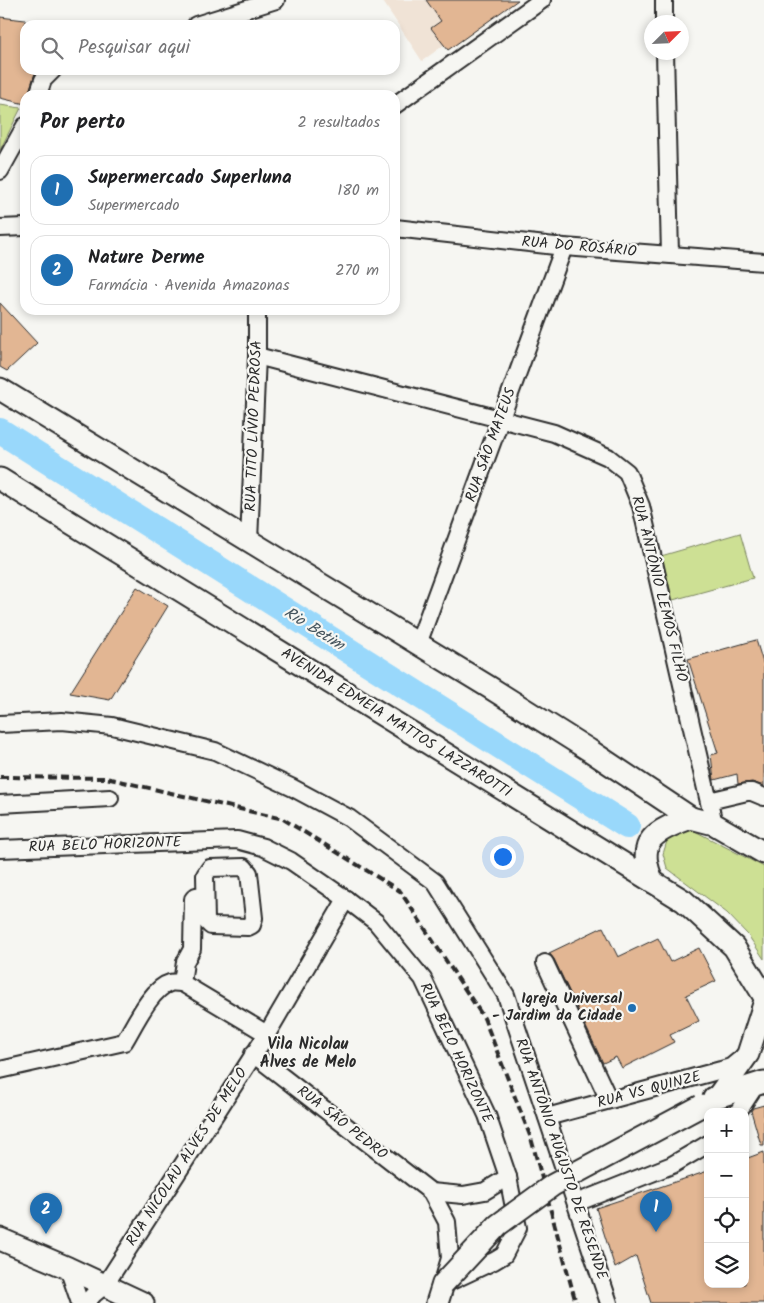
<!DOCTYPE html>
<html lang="pt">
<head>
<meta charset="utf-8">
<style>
	body { margin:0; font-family:Kalam,sans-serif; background:#f2f2f2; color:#202124 }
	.controls { position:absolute; right:15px; bottom:15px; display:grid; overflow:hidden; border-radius:10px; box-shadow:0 2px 8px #0003 }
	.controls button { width:45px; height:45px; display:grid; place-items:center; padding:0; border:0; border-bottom:1px solid #e0e0e0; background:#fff; color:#202124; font:25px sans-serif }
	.compass { position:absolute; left:644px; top:15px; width:45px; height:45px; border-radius:50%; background:#fff; box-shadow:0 2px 8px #0003; rotate:66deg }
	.you { position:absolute; left:502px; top:856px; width:18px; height:18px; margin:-12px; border:4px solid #fff; border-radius:50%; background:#1a73e8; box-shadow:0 0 0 8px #1a73e833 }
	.badge { display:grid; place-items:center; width:32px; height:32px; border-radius:50%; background:#1f6fb2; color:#fff; font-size:16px; font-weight:700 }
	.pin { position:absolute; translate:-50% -41px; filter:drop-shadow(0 1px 2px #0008) }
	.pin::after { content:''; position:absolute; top:26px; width:18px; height:15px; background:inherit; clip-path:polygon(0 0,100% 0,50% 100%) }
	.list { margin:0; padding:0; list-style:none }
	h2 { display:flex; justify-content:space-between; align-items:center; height:65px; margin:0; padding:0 20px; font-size:21px }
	h2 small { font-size:16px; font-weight:400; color:#757577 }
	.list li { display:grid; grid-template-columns:32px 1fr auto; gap:15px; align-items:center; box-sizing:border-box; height:70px; margin:0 10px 10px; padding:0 10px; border:1px solid #e0e0e0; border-radius:15px }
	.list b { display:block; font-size:19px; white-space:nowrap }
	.list p { margin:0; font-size:16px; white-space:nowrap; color:#757577 }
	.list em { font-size:16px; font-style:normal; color:#757577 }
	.icon { flex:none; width:28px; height:28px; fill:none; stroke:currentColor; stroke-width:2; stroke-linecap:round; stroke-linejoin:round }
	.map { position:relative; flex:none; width:764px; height:1303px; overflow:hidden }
	.search { position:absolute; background:#fff; box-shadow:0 2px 8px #0003; left:20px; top:20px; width:380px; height:55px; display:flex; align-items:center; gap:12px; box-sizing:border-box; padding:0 18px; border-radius:15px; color:#757577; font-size:19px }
	.panel { position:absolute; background:#fff; box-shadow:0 2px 8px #0003; left:20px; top:90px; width:380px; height:225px; border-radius:15px }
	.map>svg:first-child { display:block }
	.built { fill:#f0e3d6 }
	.green { fill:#cde094; stroke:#7c8660 }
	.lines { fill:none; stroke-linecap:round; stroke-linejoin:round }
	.river { stroke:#99d8fb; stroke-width:26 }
	.building { fill:#e2b693; stroke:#2b2b2b }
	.minor-casing { stroke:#2b2b2b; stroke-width:20 }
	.major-casing { stroke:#2b2b2b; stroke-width:25 }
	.minor { stroke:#f6f6f2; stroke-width:16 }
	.major { stroke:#f6f6f2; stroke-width:21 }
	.rail { stroke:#2b2b2b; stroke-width:4; stroke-dasharray:8 4; stroke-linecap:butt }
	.major-bridge-casing { stroke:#2b2b2b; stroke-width:25; stroke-linecap:butt }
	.major-bridge { stroke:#f6f6f2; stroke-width:21 }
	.poi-dot { fill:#1f6fb2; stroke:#f6f6f2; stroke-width:2 }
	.labels { text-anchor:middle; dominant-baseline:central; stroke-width:4.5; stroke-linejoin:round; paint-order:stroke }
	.street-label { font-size:15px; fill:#2b2b2b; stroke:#f6f6f2 }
	.poi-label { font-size:15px; font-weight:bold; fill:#2b2b2b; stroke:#f6f6f2; text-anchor:end }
	.water-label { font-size:16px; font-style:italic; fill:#46565f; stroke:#f6f6f2 }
	.neighbourhood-label { font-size:16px; font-weight:bold; fill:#2b2b2b; stroke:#f6f6f2 }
</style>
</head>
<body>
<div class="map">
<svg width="764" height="1303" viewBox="0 0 764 1303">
	<rect width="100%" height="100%" fill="#f6f6f2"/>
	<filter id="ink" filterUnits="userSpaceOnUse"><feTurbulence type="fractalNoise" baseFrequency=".02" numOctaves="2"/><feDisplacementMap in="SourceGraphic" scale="10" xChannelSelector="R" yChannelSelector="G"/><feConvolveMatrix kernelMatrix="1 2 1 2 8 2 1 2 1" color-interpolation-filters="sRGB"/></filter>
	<g filter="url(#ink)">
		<polygon class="built" points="382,0 506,0 422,61"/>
		<g class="green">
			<polygon points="0,105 21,108 0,150"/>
			<polygon points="740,533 753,578 673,600 661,556"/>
			<polygon points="691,829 764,867 764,959 748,935 727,913 667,868 663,854 667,841 672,835"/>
		</g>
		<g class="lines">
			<polyline class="river" points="0,431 627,826"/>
		</g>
		<g class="building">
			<polygon points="426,0 518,0 448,50 431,28 441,21"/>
			<polygon points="0,17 25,20 25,70 36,70 28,95 25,95 25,104 0,98"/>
			<polygon points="0,303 37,343 7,371 0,367"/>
			<polygon points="137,587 168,606 110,700 70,693"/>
			<polygon points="756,640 764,666 764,786 752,782 738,784 737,774 714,780 711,755 718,753 688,659"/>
			<polygon points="603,927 618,957 658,938 670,962 699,948 716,981 686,995 699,1021 670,1035 674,1042 622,1068 616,1057 603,1063 554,959 549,953"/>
			<polygon points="764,1105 764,1145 761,1145 751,1111 753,1108"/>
			<polygon points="764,1152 764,1303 651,1303 636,1256 615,1268 596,1208 708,1171 708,1284 745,1284 745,1159"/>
		</g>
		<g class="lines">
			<g class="minor-casing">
				<g id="minor">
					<polyline points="664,0 664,22"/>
					<polyline points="196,25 276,0"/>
					<polyline points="665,52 670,254"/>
					<polyline points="38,95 43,80 53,70"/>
					<polyline points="395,105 542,0"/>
					<polyline points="0,171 25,126"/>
					<polyline points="0,228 25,227"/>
					<polyline points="395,228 564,247 764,262"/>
					<polyline points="257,356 554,433 608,457 627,472 641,506 714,824"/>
					<polyline points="249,541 257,356 257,310"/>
					<polyline points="418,644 564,247"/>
					<polyline points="0,724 62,721 112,726 215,751 293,788 349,818 435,882 506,995 609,1303"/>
					<polyline points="709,801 747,792 752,792 764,797"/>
					<polyline points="0,804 110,798"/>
					<polyline points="0,849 237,840 263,847 291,861 346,899 376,922 423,979 487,1115 508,1177 518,1228 504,1255 494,1261 447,1283"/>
					<polygon points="244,867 249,873 254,918 252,925 248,927 211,926 206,921 205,875 210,868"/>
					<polyline points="545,963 609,1100"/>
					<polyline points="182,983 185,962 192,949 193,899 196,896 205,895"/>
					<polyline points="253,1054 431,1192 447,1222 450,1258 443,1282"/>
					<path d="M0,1070L124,1042C134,1026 151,988 170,983C173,982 178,983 182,983L267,1034"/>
					<polyline points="738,1112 755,1086"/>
					<polyline points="547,1117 721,1070 731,1067 742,1058"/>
					<polyline points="431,1192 463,1195 485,1191 508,1177"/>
					<polyline points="576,1203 672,1165 708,1144"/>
					<polyline points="68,1268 80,1303"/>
					<polyline points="86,1303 94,1294 105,1285 267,1034 346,899"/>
				</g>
			</g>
			<g class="major-casing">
				<g id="major">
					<polyline points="0,389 489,687 589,750 691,818 714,824 764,853"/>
					<polyline points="0,479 684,901 734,947 764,996"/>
					<path d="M653,882C634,840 656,830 691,818"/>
					<polyline points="718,1096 748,1054 764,1004"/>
					<polyline points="714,1098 764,1082"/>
					<polyline points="0,1239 68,1268 143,1303"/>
					<polyline points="437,1303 443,1284"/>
				</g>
			</g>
			<use href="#minor" class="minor"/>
			<use href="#major" class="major"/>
			<polyline class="rail" points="0,777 106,778 283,819 400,891 484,1018 531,1138 576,1303"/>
			<g class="major-bridge-casing">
				<polyline id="major-bridge" points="443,1284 498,1225 553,1185 701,1106"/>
			</g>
			<use href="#major-bridge" class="major-bridge"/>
		</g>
	</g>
	<circle class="poi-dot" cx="632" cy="1008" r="5"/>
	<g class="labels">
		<g class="street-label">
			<text transform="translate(579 247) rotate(5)">RUA DO ROSÁRIO</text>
			<text transform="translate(254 426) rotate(-88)">RUA TITO LÍVIO PEDROSA</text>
			<text transform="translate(491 445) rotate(-70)">RUA SÃO MATEUS</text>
			<text transform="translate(659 589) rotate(76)">RUA ANTÔNIO LEMOS FILHO</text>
			<text transform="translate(396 723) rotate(32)">AVENIDA EDMEIA MATTOS LAZZAROTTI</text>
			<text transform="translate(105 845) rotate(-2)">RUA BELO HORIZONTE</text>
			<text transform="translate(456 1053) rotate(65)">RUA BELO HORIZONTE</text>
			<text transform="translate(649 1090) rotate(-15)">RUA VS QUINZE</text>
			<text transform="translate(342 1123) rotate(38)">RUA SÃO PEDRO</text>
			<text transform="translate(187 1157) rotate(-57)">RUA NICOLAU ALVES DE MELO</text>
			<text transform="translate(561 1159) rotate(71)">RUA ANTÔNIO AUGUSTO DE RESENDE</text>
		</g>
		<g class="poi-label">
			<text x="622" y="999">Igreja Universal<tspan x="622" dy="17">- Jardim da Cidade</tspan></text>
		</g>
		<g class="water-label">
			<text transform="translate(314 629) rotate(32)">Rio Betim</text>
		</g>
		<g class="neighbourhood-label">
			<text x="308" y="1044">Vila Nicolau<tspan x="308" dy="18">Alves de Melo</tspan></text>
		</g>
	</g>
</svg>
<div class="controls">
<button>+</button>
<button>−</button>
<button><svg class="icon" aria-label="locate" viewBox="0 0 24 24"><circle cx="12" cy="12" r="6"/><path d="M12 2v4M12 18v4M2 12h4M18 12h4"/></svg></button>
<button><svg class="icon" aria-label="layers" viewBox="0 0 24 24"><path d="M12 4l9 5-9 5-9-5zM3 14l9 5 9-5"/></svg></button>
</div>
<svg class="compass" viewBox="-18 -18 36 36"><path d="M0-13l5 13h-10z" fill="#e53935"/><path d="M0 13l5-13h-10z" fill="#757577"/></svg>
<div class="you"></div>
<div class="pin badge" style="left:656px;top:1232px">1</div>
<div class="pin badge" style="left:46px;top:1234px">2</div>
<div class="search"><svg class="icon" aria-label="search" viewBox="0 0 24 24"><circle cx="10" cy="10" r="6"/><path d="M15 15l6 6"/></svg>Pesquisar aqui</div>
<section class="panel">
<h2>Por perto<small>2 resultados</small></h2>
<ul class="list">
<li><span class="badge">1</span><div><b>Supermercado Superluna</b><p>Supermercado</p></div><em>180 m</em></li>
<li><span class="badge">2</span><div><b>Nature Derme</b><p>Farmácia · Avenida Amazonas</p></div><em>270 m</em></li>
</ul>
</section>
</div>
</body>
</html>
